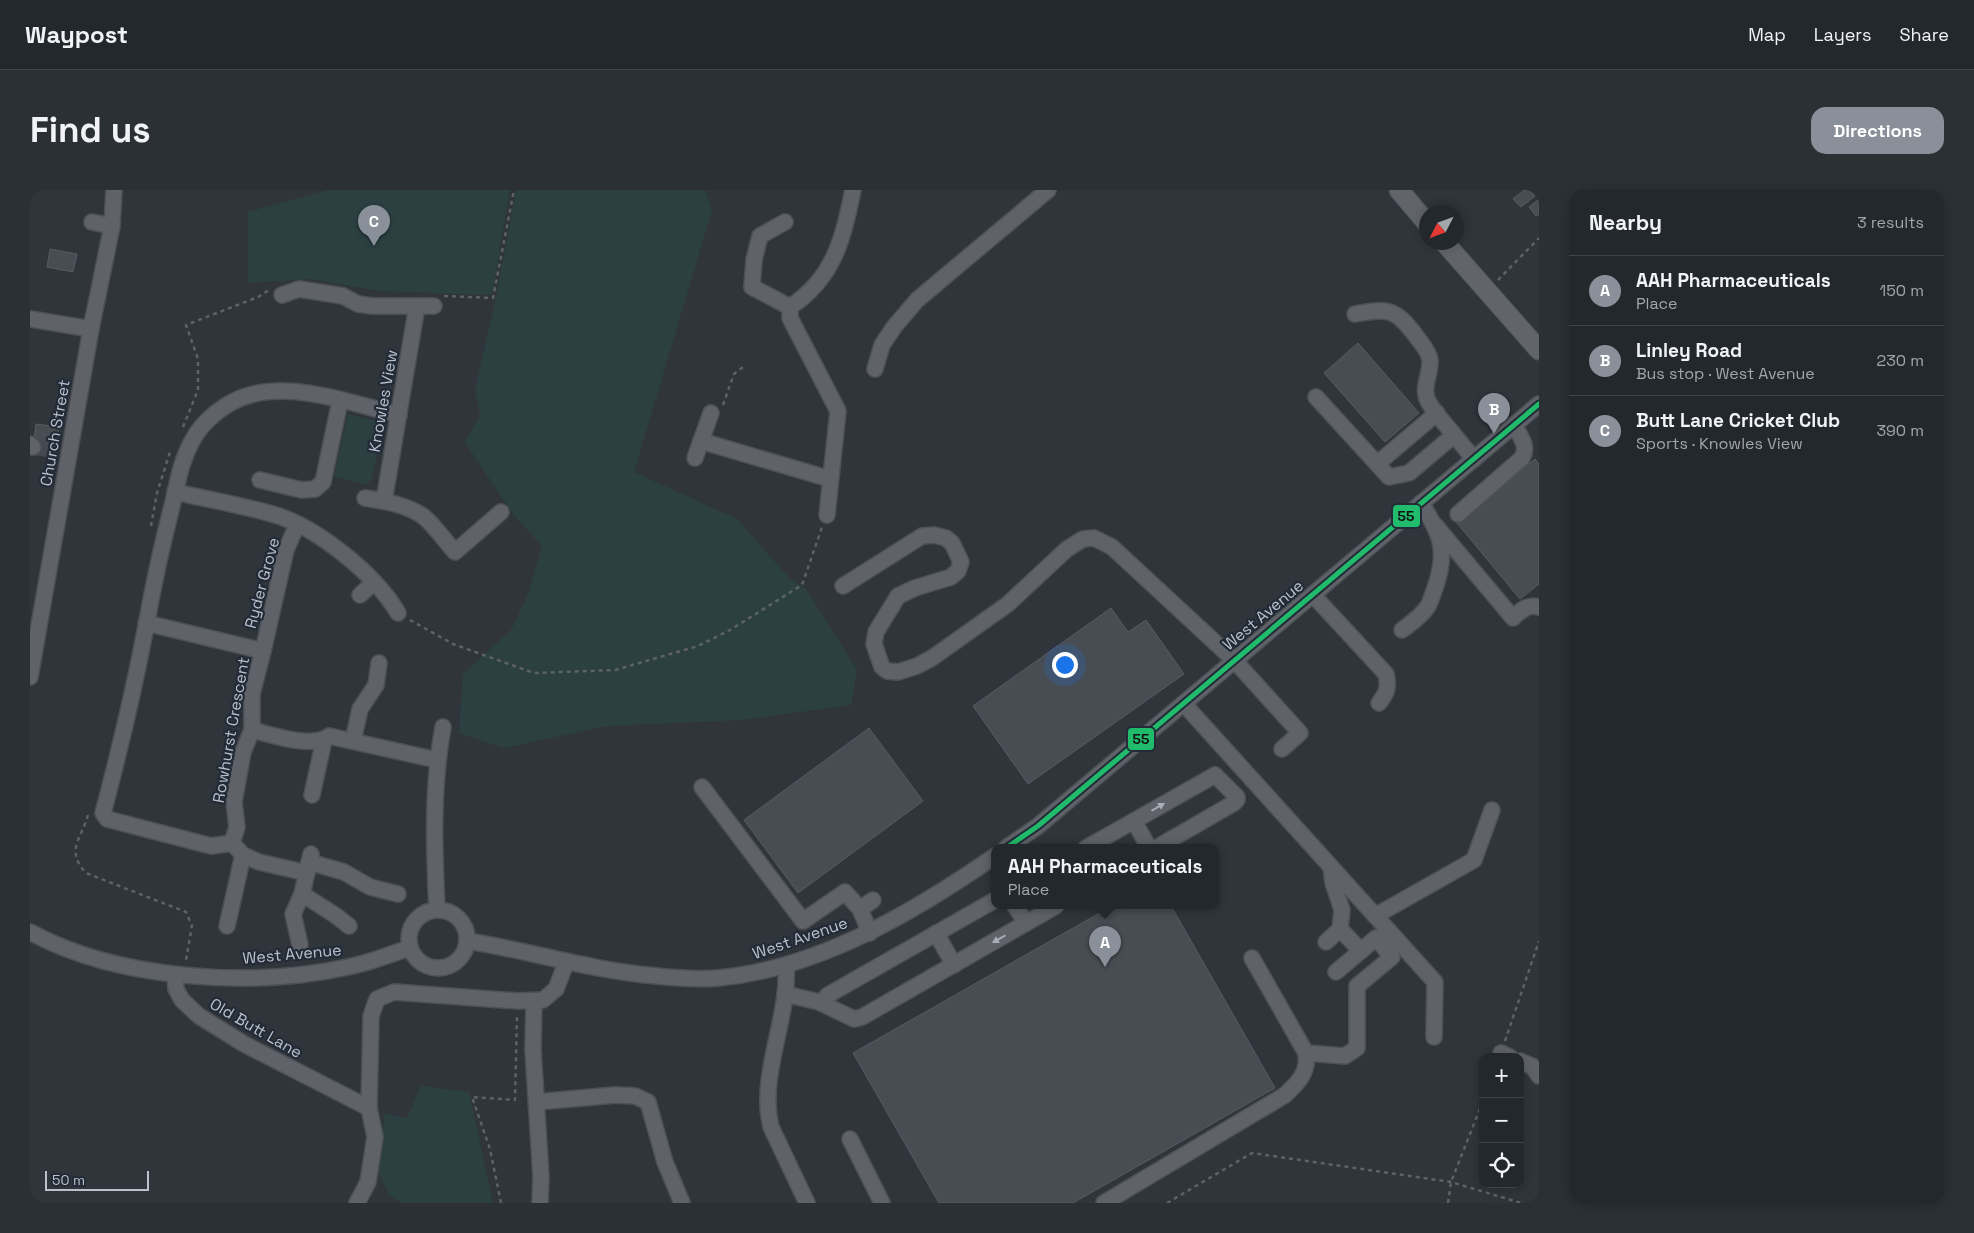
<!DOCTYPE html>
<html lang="en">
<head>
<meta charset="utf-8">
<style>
	body { margin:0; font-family:"Space Grotesk",sans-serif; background:#2b3034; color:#f1f3f6 }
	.controls { position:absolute; right:15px; bottom:15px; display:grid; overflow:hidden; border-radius:10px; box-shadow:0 2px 12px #0003 }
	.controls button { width:45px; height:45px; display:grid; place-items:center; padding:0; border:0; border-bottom:1px solid #404448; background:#23282c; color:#f1f3f6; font:25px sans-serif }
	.compass { position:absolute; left:1389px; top:15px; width:45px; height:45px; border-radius:50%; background:#23282c; box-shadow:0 2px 12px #0003; rotate:228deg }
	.scale { position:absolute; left:15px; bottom:12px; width:104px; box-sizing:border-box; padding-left:5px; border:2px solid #bac1cb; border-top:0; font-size:14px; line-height:18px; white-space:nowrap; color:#bac1cb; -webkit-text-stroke:4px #222b37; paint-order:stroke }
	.you { position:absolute; left:1034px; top:474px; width:18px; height:18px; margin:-12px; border:4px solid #fff; border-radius:50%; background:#1a73e8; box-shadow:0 0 0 8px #1a73e833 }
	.badge { display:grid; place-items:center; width:32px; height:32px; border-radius:50%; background:#899099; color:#fff; font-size:16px; font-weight:700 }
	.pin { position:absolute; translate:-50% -41px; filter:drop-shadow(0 1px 2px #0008) }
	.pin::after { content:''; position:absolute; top:26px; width:18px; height:15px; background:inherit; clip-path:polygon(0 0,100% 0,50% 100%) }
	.popup { position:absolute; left:961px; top:654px; width:228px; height:65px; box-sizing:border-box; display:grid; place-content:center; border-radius:10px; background:#23282c; filter:drop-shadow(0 1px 4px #0005); font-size:16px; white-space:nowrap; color:#a3a6a9 }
	.popup b { font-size:19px; color:#f1f3f6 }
	.popup::after { content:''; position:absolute; left:50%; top:100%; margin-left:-10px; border:10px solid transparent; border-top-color:#23282c }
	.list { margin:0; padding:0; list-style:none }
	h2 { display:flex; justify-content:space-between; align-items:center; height:65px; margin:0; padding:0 20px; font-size:21px }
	h2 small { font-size:16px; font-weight:400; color:#a3a6a9 }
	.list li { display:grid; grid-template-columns:32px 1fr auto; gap:15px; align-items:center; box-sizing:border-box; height:70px; padding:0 20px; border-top:1px solid #404448 }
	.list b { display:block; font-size:19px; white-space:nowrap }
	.list p { margin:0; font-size:16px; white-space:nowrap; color:#a3a6a9 }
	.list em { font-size:16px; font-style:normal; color:#a3a6a9 }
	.icon { flex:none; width:28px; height:28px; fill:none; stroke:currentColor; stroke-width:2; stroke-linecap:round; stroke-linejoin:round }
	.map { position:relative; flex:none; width:1509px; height:1013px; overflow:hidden; border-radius:15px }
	header { display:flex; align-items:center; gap:30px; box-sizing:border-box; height:70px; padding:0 25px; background:#23282c; border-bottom:1px solid #404448 }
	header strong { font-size:24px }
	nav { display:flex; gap:28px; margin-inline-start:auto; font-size:18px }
	.intro { display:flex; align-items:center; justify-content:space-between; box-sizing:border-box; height:120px; padding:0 30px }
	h1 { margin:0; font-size:35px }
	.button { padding:12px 22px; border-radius:15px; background:#899099; color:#fff; font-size:18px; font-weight:700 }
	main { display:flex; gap:30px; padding:0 30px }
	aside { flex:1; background:#23282c; border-radius:15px; box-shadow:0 2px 12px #0003 }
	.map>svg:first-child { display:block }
	.green { fill:#2c4042 }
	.building { fill:#484d53; stroke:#575c63 }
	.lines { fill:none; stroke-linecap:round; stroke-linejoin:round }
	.minor-tunnel { stroke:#444a51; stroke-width:15; stroke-dasharray:15 8; stroke-linecap:butt }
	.minor-casing { stroke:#4d5156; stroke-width:18 }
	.major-casing { stroke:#4d5158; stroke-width:21 }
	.path { stroke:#5d6267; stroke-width:2.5; stroke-dasharray:4 4; stroke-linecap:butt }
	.minor { stroke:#5f6369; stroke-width:15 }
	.major { stroke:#61656b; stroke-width:19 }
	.bus-1-casing { stroke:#222b37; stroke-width:9 }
	.bus-1 { stroke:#20bc6c; stroke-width:5 }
	.oneway { fill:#a8aeb7 }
	.labels { text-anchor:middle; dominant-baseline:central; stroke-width:4.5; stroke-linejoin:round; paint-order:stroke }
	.street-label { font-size:16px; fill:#bac1cb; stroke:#222b37 }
	.line-badge { stroke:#222b37; stroke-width:2 }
	.pale-badge-label { font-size:14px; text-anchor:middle; font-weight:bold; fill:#111 }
</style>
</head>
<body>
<header>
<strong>Waypost</strong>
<nav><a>Map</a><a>Layers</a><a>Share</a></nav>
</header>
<div class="intro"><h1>Find us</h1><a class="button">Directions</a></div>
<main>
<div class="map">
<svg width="1509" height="1013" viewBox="0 0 1509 1013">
	<rect width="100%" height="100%" fill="#2f353b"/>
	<g class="green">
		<polygon points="298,0 480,0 462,105 349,101 281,89 218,93 218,22"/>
		<polygon points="486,0 675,0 682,20 604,282 707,329 761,390 776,399 827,480 821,515 712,530 576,536 474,558 429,543 433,484 481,440 499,402 512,356 483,324 435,252 450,225 445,200 466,107"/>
		<polygon points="318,224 346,231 352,238 342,289 336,295 304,286"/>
		<polygon points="391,896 439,902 463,1013 372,1013 359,1005 347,979 355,924 377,928"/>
	</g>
	<g class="building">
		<polygon points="1494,0 1500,0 1505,6 1491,17 1483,9"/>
		<polygon points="1509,9 1509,24 1506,26 1499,17"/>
		<polygon points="20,59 47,64 43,82 17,77"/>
		<polygon points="1328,153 1389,223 1355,252 1294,183"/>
		<polygon points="6,234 29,237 25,267 2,264"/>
		<polygon points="1505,269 1509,274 1509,394 1490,409 1427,333"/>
		<polygon points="1081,418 1098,442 1116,430 1154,484 998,594 943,516"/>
		<polygon points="839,538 893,611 768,703 714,630"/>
		<polygon points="1082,716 1141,716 1245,898 1043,1013 909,1013 823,863"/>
	</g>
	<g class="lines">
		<polyline class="minor-tunnel" points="3,257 26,261"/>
		<g class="minor-casing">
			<g id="minor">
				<polyline points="62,32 82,36"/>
				<polyline points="755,32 730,46 724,70 722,97 760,117"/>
				<polyline points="252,105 269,99 313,106 328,114 342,116 404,116"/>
				<path d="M1325,124C1361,117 1367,120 1389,150C1393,155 1399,163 1400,170C1401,185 1391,197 1398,211C1404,223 1416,234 1424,245"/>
				<polyline points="0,129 61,139"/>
				<polyline points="845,179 852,155 864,137 887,110 1018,0"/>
				<polyline points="1286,207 1359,287 1379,283 1424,245 1444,269"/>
				<polyline points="681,223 671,251 800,289"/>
				<polyline points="0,254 3,257"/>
				<polyline points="665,268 671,251"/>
				<polyline points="1347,274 1407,223"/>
				<polyline points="230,290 272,300 285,299 293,292 310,211"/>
				<path d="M145,302C177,309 210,315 242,324C286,336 345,384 368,423"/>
				<path d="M335,308C354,311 378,315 394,327C405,336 415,351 425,362L471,322"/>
				<polyline points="354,311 387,116"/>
				<path d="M1428,324L1492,268C1499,256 1490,246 1484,235"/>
				<path d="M797,325L808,221L760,128V117C804,88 813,49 823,0"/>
				<path d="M1405,335L1483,428C1491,420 1498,414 1509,417"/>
				<polyline points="813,396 892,346 904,345 916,348 922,353 931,372 928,381 921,387 885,398 868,406 846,442 844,454 852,477 857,481 868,482 887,476 902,468 978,414 1037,359 1053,349 1064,348 1082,357 1205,471 1270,543 1252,559"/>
				<polyline points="330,405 344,392"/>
				<path d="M1283,405L1356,484C1359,497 1357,503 1349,513"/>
				<polyline points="116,433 233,461 222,504 222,540 213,562 204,612 207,637 202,653"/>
				<path d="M1372,440C1381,433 1392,426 1398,416C1401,411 1403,403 1405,398C1418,361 1411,344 1391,313"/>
				<polyline points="233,461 256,360 267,335"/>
				<polyline points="0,487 61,139 82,36 84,0"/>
				<polyline points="1154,514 1405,792 1404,847"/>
				<path d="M222,540C242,545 282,559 299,546L407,570"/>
				<polyline points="323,551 330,519 346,495 349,473"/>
				<polyline points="672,597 773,731 815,702 830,719 840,743"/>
				<polyline points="282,605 294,550"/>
				<polyline points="1104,631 1119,658"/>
				<path d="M202,653L181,656L77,629L73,623C90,559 105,495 117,431C124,391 133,351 143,312C148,291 151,271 162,251C173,230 197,211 220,205C265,192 324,214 369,225"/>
				<polyline points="202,653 213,665 229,672 277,683"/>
				<polyline points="976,658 1008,636 1509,214"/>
				<polyline points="1056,658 1185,585 1207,607 1207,610 1204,613 1126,658"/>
				<polyline points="279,672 314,682 340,697 368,704"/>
				<polyline points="272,704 305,725 319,736"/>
				<polyline points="985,716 996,733"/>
				<path d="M407,719C404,659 402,597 413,537"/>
				<polyline points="830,719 843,710"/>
				<circle cx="408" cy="749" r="29"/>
				<polyline points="1345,726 1444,670 1462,620"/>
				<polyline points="197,736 213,665"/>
				<polyline points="1310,739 1331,761"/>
				<path d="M0,742C88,790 221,798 318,777C339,773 360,764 380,758"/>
				<polyline points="906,743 924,775"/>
				<path d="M438,751C501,761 563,781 627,786C647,788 668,790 688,788C788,779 884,722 965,666"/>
				<polyline points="1296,752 1310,739 1312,720 1303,693 1301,677"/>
				<polyline points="270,755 263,724 272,704 281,664"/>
				<path d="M756,775C760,828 728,885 741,937L777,1013"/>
				<polyline points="145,785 146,799 152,810 169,826 214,854 339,918"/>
				<polyline points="755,804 789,812 824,829 832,827 1026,716"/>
				<polyline points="504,811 503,860 511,987 510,1013"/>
				<polyline points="791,813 798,805 965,710"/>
				<polyline points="1276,863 1315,866 1327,858 1327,796 1362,767 1346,748 1306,782"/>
				<polyline points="1471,863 1480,867"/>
				<polyline points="1490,871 1502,876 1509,886"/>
				<polyline points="507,912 585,905 605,906 618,912 635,972 652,1013"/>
				<polyline points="820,949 852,1013"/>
				<polyline points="327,1013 338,992 345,947 339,918 341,826 347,809 364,802 488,811 513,810 526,799 536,773"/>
				<path d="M1074,1013L1255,905C1268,893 1279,882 1276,863L1222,768"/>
			</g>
		</g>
		<g class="major-casing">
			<g id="major">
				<polyline points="1369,0 1396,32"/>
				<polyline points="1414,52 1509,160"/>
			</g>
		</g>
		<g class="path">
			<polyline points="1468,90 1509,48"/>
			<polyline points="414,106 463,108 484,0"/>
			<polyline points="693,215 704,184 713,177"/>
			<polyline points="153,237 168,200 168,169 156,135 228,107 239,100"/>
			<polyline points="121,336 127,303 140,262"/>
			<polyline points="380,430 423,454 504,483 585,480 668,456 700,440 772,395 792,337"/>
			<path d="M58,625C51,650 35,660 56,683L156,722L162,736L156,770"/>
			<polyline points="1475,851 1509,751"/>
			<polyline points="471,1013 460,959 442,907 485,910 487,825"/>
			<polyline points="1137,1013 1222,963 1421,992 1491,1013"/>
			<polyline points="1418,1013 1421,992 1453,911"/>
		</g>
		<use href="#minor" class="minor"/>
		<use href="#major" class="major"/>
		<g class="bus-1-casing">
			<polyline id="bus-1" points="976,658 1008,636 1509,214"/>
		</g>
		<use href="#bus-1" class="bus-1"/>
	</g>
	<defs><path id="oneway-solid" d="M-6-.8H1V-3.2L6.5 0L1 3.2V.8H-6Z" transform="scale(1.25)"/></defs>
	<g class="oneway">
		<use href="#oneway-solid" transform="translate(1128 617) rotate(-30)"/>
		<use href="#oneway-solid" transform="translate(969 749) rotate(150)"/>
	</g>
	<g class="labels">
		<g class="street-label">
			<text transform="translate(353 211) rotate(-80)">Knowles View</text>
			<text transform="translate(25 243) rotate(-80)">Church Street</text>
			<text transform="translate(232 393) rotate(-75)">Ryder Grove</text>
			<text transform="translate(1233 425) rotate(-40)">West Avenue</text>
			<text transform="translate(201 540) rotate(-80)">Rowhurst Crescent</text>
			<text transform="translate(770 748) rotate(-19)">West Avenue</text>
			<text transform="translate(262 764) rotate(-5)">West Avenue</text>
			<text transform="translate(226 838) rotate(30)">Old Butt Lane</text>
		</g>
	</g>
	<g class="line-badge">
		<rect x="1362" y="314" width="29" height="24" rx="5" fill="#20bc6c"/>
		<rect x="1097" y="537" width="28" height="24" rx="5" fill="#20bc6c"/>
	</g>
	<g class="pale-badge-label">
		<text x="1376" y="331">55</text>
		<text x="1111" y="554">55</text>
	</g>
</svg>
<div class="controls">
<button>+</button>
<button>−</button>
<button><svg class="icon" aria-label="locate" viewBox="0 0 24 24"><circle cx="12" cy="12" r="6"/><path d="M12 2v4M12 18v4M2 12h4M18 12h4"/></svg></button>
</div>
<svg class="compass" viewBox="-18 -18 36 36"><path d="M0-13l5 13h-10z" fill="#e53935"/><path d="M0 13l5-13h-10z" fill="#a3a6a9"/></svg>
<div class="scale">50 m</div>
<div class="you"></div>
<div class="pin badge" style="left:1075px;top:777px">A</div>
<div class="popup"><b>AAH Pharmaceuticals</b>Place</div>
<div class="pin badge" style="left:1464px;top:244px">B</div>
<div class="pin badge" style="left:344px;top:56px">C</div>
</div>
<aside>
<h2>Nearby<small>3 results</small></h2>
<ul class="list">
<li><span class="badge">A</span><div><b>AAH Pharmaceuticals</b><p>Place</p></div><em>150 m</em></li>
<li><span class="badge">B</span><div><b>Linley Road</b><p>Bus stop · West Avenue</p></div><em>230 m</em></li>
<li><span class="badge">C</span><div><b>Butt Lane Cricket Club</b><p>Sports · Knowles View</p></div><em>390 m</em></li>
</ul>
</aside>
</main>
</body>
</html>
